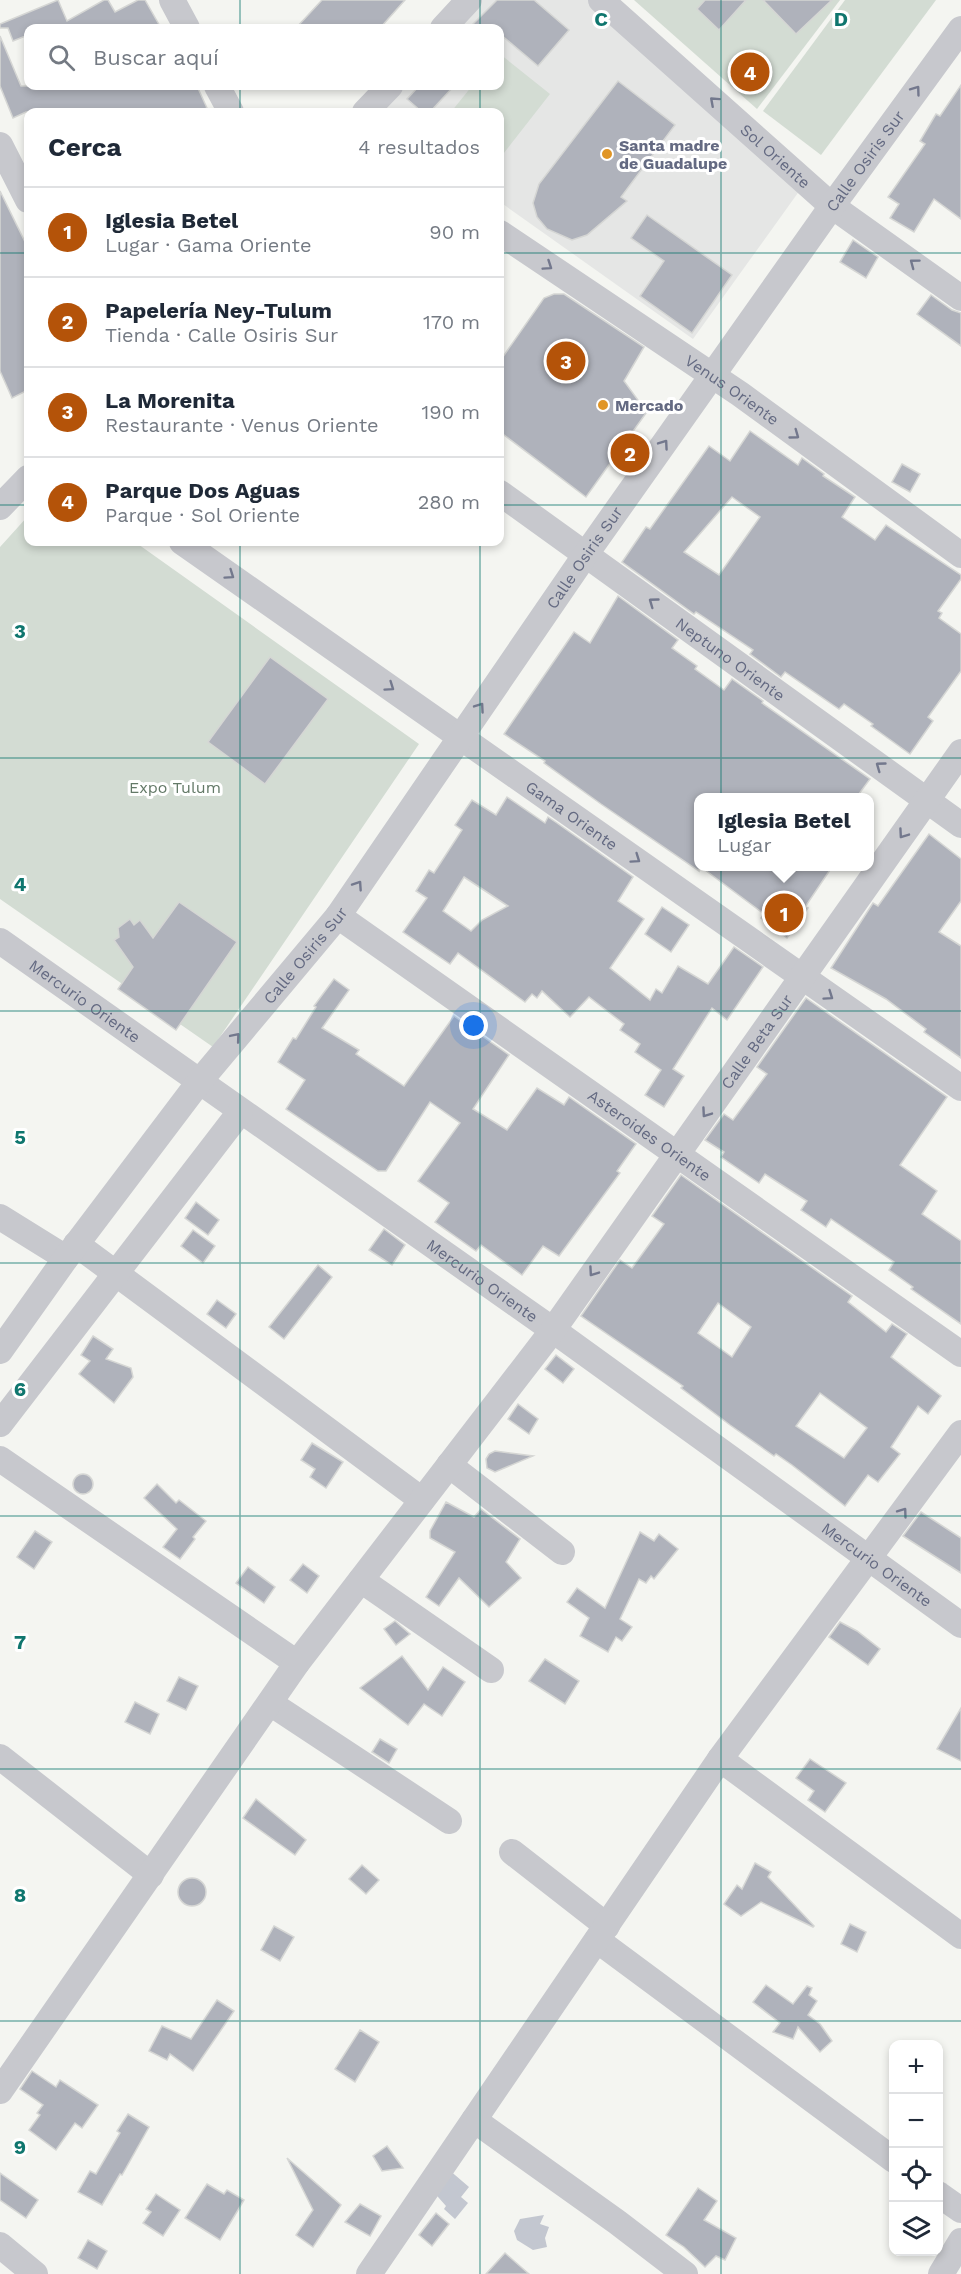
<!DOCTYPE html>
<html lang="es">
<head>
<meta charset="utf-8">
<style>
	body { margin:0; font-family:"Work Sans",sans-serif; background:#f2f2f3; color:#1f2937 }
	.controls { position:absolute; right:18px; bottom:18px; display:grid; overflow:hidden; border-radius:12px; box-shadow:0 3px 9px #0003 }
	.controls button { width:54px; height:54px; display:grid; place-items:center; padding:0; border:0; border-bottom:2px solid #e0e1e3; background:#fff; color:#1f2937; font:30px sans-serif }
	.you { position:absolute; left:474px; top:1026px; width:21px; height:21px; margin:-15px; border:4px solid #fff; border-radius:50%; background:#1a73e8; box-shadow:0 0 0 9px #1a73e833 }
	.badge { display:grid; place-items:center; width:39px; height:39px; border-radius:50%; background:#b45309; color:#fff; font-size:20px; font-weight:700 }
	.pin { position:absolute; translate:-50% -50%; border:3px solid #fff; box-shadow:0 2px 6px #0006 }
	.popup { position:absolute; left:694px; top:793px; width:180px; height:78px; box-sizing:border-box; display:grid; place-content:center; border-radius:12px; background:#fff; filter:drop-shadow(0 2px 4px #0005); font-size:20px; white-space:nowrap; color:#747a83 }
	.popup b { font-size:22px; color:#1f2937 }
	.popup::after { content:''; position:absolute; left:50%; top:100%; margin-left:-12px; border:12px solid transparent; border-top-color:#fff }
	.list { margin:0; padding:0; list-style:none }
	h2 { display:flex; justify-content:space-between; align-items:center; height:78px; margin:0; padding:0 24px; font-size:26px }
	h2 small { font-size:20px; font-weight:400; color:#747a83 }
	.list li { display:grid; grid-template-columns:39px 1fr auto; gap:18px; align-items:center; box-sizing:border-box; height:90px; padding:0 24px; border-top:2px solid #e0e1e3 }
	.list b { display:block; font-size:22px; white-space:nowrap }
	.list p { margin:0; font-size:20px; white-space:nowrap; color:#747a83 }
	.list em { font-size:20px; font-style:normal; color:#747a83 }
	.icon { flex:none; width:33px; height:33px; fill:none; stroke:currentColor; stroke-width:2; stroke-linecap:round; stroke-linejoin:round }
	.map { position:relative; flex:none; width:961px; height:2274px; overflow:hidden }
	.search { position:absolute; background:#fff; box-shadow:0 3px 9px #0003; left:24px; top:24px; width:480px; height:66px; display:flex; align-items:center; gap:15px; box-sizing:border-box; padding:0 21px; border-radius:12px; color:#747a83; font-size:22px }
	.panel { position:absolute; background:#fff; box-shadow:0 3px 9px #0003; left:24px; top:108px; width:480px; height:438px; border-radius:12px }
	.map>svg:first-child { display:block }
	.built { fill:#e5e6e5 }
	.green { fill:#d3dcd3 }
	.water { fill:#c3c7d0 }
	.building { fill:#afb2bb; stroke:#d5d6d4; stroke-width:1.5; fill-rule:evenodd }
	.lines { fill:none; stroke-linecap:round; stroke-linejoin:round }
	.minor { stroke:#c7c8cd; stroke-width:26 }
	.oneway { stroke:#73788d }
	.grid { fill:none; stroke:#0f766e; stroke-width:1.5; stroke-opacity:0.55 }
	.poi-dot { fill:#e09526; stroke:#fff; stroke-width:2 }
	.labels { text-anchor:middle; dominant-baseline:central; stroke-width:6; stroke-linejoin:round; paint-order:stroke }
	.poi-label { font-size:16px; font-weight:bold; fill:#646a82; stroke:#fff; text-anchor:start }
	.street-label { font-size:16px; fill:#646a82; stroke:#fff }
	.park-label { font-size:16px; fill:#637967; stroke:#fff }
	.grid-label { font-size:20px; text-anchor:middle; font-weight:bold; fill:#0f766e; stroke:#fff; stroke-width:6; stroke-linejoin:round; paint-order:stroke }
</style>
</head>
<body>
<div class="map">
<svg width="961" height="2274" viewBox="0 0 961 2274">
	<rect width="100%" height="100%" fill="#f4f5f1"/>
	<polygon class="built" points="481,0 589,0 800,190 693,339 500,202 500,112 376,112 401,86 500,86 500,28 455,28"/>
	<g class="green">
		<polygon points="634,0 840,0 757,109"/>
		<polygon points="845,0 936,0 821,155 763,111"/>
		<polygon points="500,54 550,94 500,158 500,112 451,112 472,86 500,86"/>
		<polygon points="28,516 28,542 135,542 419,744 213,1047 0,899 0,547"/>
	</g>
	<g class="water">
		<polygon points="448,2169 469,2187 461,2197 468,2203 455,2219 444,2209 446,2206 431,2189"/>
		<polygon points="544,2215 540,2224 549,2227 545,2238 547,2247 533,2250 517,2240 514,2231 520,2219"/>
	</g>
	<g class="building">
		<polygon points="58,0 67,21 104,0 108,0 115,12 138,0 145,0 161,28 28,28 28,35 13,41 8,28 0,28 0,24 5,22"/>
		<polygon points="322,0 405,0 380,28 296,28"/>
		<polygon points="497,0 534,0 569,30 538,66 500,34 500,28 469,28"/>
		<polygon points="705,0 746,0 719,30 697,9"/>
		<polygon points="763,0 832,0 796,34"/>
		<polygon points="0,36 21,86 197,86 207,108 197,112 26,112 13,118 0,86"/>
		<polygon points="618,81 675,125 621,197 627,201 587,235 572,240 547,229 537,217 533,203 539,184"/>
		<polygon points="961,85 961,219 934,199 914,232 890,218 899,204 888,197 925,144 920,141 936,114 940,116"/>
		<polygon points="419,86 454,86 430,112 422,112 407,99"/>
		<polygon points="0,191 28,248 28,390 12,398 0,371"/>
		<polygon points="647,215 732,275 692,333 640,296 664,261 631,238"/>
		<polygon points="853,240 878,257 866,278 840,262"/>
		<polygon points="554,294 564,294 644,347 624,381 640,403 649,409 586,497 500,432 500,361 544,298"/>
		<polygon points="931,295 952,310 961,313 961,346 917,314"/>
		<path d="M750,431L798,465L802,458L824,474L823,476L855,497L842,517L875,540L886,525L961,575V579L938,611L942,613L939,618L961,634V671L928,717L933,721L910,754L871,726L873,724L844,704L839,709L785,672L781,677L750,654L753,650L696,612L694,614L622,562L646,527L650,529L709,446L730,461ZM732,497L760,517L719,575L684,552Z"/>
		<polygon points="902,464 920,474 910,492 892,482"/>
		<polygon points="618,596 678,640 672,648 697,666 695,669 724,690 732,679 763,701 762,703 870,779 856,798 699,798 699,871 601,804 544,763 545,761 504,734 574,632 590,643"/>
		<polygon points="270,657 328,699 265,784 208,742"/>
		<path d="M507,797L545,823L548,817L557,823L633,877L618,901L644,919L610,968L650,1000L656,989L662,993L678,966L708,984L734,947L763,967L727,1020L712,1008L673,1069L684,1076L664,1107L645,1095L661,1070L635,1052L640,1044L620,1030L624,1024L589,997L570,1017L542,991L537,998L532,994L525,1002L458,953L450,964L403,932L427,898L416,891L429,870L434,873L462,830L455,825L472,800L496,815ZM464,877L508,906L482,920L471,931L443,911Z"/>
		<polygon points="929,834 961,859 961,901 939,932 961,946 961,1058 924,1032 926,1029 886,999 831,968 873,903 878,906"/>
		<polygon points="701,867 832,867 805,907 808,908 787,938 761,918 764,914"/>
		<polygon points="179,902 237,942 176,1030 118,989 133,967 114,940 119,937 118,928 130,919 134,925 140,920 153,938"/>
		<polygon points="662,907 689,925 671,952 645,934"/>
		<polygon points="334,979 349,990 322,1028 359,1050 356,1054 404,1086 454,1016 509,1055 473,1109 507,1130 537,1088 564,1105 569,1097 636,1144 617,1171 620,1173 559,1256 543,1246 522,1275 481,1245 476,1251 435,1222 449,1203 418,1181 460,1123 430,1102 386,1171 378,1171 286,1109 305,1080 278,1062 293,1038 296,1039 316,1007 314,1006"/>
		<polygon points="806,998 947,1097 900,1165 937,1191 922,1214 961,1241 961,1324 911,1289 913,1287 889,1270 894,1262 831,1219 826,1227 801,1210 807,1201 765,1174 759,1183 721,1157 724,1152 705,1140 724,1114 733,1120 767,1074 757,1067"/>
		<path d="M681,1175L852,1296L848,1302L886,1332L892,1324L907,1334L891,1357L941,1396L928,1414L918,1406L891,1447L900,1454L878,1482L868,1475L845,1506L792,1465L776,1454L774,1456L730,1425L681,1388L683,1386L581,1316L620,1260L632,1268L664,1224L652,1216ZM718,1303L751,1327L732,1357L698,1333ZM820,1393L867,1428L844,1458L796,1426Z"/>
		<polygon points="196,1202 219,1220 208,1235 185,1218"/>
		<polygon points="384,1229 405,1245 392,1265 369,1250"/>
		<polygon points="193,1230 215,1246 203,1263 181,1246"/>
		<polygon points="318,1265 332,1277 284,1339 269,1327"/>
		<polygon points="217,1300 236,1314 226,1328 207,1314"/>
		<polygon points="93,1336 113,1349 106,1359 131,1368 133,1377 114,1403 79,1374 90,1361 81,1355"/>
		<polygon points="556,1355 574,1369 563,1383 545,1369"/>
		<polygon points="518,1404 538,1419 529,1434 508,1419"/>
		<polygon points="312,1443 343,1462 326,1488 310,1477 315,1469 301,1460"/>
		<polygon points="495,1451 533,1456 495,1472 487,1468 486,1459 489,1454"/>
		<circle cx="83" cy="1484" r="10"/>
		<polygon points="157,1484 176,1503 179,1500 206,1521 193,1537 195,1539 180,1559 163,1547 177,1529 144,1498"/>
		<polygon points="446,1502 474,1517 481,1509 520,1539 506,1562 521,1578 489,1607 459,1578 439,1606 426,1597 455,1552 430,1538 430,1531"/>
		<polygon points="921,1512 961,1538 961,1573 903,1536"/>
		<polygon points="35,1531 52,1542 34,1569 17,1557"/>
		<polygon points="640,1532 654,1541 659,1534 678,1549 654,1579 651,1576 646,1583 639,1579 620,1619 632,1627 622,1641 616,1637 608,1652 580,1636 589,1618 567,1602 577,1588 605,1608"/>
		<polygon points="303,1564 319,1576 307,1593 290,1580"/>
		<polygon points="248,1567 275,1587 264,1603 236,1583"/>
		<polygon points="395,1621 410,1634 396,1645 384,1629"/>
		<polygon points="840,1622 857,1631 880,1649 868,1665 829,1637"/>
		<polygon points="402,1656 428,1690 443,1667 465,1682 442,1716 424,1704 408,1725 360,1688"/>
		<polygon points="545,1659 579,1681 565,1704 529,1681"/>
		<polygon points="179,1677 198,1686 186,1710 167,1701"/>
		<polygon points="135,1702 159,1714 150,1734 125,1722"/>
		<polygon points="961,1708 961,1761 937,1749"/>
		<polygon points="380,1739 397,1749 389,1763 372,1752"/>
		<polygon points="810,1759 846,1783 825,1812 808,1800 814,1791 796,1778"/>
		<polygon points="256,1799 306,1840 295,1855 243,1818"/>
		<polygon points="755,1863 771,1872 768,1877 814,1926 813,1927 761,1902 741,1916 724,1904 737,1885 742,1889"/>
		<polygon points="362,1865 379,1880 366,1894 349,1879"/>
		<circle cx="192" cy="1892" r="14"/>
		<polygon points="850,1924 866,1932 857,1952 841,1944"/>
		<polygon points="274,1926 294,1937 280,1961 261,1950"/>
		<polygon points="766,1985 793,2004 807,1986 812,1988 809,1995 817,2001 808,2015 820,2024 832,2041 820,2052 798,2027 793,2039 773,2032 780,2023 753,2002"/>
		<polygon points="217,2000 234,2011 193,2071 170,2054 167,2060 149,2051 162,2026 191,2039"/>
		<polygon points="360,2030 379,2042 355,2082 335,2069"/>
		<polygon points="32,2071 56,2087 60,2080 98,2105 82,2128 75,2123 56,2150 29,2130 40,2115 37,2113 43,2105 20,2089"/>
		<polygon points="128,2114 149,2127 122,2175 120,2174 102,2205 78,2192 90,2171 96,2174 120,2133 117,2131"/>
		<polygon points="387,2146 403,2168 382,2171 373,2156"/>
		<polygon points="287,2158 341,2205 313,2247 296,2235 313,2210"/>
		<polygon points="0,2173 38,2200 26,2218 0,2200"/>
		<polygon points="207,2184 224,2194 227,2190 244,2200 220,2240 185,2218"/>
		<polygon points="698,2188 717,2201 704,2220 736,2238 725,2260 716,2256 705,2267 684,2247 666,2235"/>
		<polygon points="156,2194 180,2210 163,2236 143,2223 151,2212 146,2209"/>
		<polygon points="360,2204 381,2216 370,2236 345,2222"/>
		<polygon points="436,2213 449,2224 432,2246 419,2235"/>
		<polygon points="88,2240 107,2251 97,2269 78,2258"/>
		<polygon points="505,2253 529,2274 486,2274"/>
	</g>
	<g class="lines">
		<g class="minor">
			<polyline points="172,0 187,28"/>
			<path id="s1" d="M601,0L832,206L961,298"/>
			<polyline points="443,28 469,0"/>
			<polyline points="217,86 231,112"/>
			<polyline points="365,112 390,86"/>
			<polyline points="0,145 28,200"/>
			<path id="s2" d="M500,233L740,394L961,555"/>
			<path id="s3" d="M500,493L961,825"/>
			<polyline points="0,507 28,478"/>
			<path id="s4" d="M182,542L961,1088"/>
			<path id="s5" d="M338,916L961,1354"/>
			<path id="s6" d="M0,941L553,1330L961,1625"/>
			<polyline points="0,1217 66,1258"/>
			<polyline points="76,1244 422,1500"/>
			<path id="s7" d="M0,1351L66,1258L199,1082L338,916L586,554L832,206L961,29"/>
			<polyline points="0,1424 240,1112"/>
			<polyline points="0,1459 297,1663"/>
			<polyline points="449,1465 562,1552"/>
			<polyline points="361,1580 491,1670"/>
			<polyline points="270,1703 449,1821"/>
			<polyline points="0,1757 151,1875"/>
			<polyline points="720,1759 961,1936"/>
			<polyline points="512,1852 607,1926"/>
			<polyline points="597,1940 894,2160"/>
			<path id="s8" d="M0,2091L297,1663L553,1330L961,752"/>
			<polyline points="474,2120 617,2222 685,2274"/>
			<polyline points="938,2194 961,2210"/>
			<polyline points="0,2245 35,2274"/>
			<polyline points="369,2274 720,1759 961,1433"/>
			<polyline points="941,2274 961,2241"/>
		</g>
	</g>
	<defs><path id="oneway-chevron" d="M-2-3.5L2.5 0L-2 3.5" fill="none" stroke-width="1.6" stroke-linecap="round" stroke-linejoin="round" transform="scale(1.5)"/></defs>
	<g class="oneway">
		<use href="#oneway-chevron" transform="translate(916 90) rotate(-54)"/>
		<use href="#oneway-chevron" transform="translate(714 101) rotate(-138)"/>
		<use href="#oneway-chevron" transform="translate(914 263) rotate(-143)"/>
		<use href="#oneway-chevron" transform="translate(548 266) rotate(34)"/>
		<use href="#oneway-chevron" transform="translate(795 435) rotate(36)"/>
		<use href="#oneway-chevron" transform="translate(664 444) rotate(-55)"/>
		<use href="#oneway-chevron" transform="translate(230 575) rotate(35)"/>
		<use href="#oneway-chevron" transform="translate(653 602) rotate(-144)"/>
		<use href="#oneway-chevron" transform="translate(390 687) rotate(35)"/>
		<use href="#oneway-chevron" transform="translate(480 707) rotate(-55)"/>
		<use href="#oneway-chevron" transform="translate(880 766) rotate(-144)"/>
		<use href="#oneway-chevron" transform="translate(903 834) rotate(125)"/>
		<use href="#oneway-chevron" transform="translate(636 859) rotate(35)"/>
		<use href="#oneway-chevron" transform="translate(358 885) rotate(-56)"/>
		<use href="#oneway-chevron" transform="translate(829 996) rotate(35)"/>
		<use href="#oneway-chevron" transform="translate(236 1037) rotate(-50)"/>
		<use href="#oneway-chevron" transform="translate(706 1113) rotate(125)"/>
		<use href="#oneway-chevron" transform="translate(593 1272) rotate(125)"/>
		<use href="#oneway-chevron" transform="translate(903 1512) rotate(-54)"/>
	</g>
	<path class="grid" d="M240,0V28M480,0V28M721,0V2274M240,86V112M480,86V112M0,253H28M500,253H961M0,505H28M500,505H961M240,542V2274M480,542V2274M0,758H961M0,1011H961M0,1263H961M0,1516H961M0,1769H961M0,2021H961"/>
	<g class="poi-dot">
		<circle cx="607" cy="154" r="6"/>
		<circle cx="603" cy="405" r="6"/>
	</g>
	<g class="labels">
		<g class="poi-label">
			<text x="619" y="145">Santa madre<tspan x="619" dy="18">de Guadalupe</tspan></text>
			<text x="615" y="405">Mercado</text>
		</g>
		<g class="street-label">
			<text stroke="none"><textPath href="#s1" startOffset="234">Sol Oriente</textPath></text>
			<text stroke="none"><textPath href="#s7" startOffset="1472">Calle Osiris Sur</textPath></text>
			<text stroke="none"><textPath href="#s2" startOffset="280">Venus Oriente</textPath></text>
			<text stroke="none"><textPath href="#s7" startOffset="986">Calle Osiris Sur</textPath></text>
			<text stroke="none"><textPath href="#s3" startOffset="284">Neptuno Oriente</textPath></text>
			<text stroke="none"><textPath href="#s4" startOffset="476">Gama Oriente</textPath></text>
			<text stroke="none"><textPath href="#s7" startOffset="500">Calle Osiris Sur</textPath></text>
			<text stroke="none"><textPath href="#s6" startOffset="104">Mercurio Oriente</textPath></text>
			<text stroke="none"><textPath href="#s8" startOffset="1294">Calle Beta Sur</textPath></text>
			<text stroke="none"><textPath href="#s5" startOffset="381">Asteroides Oriente</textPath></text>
			<text stroke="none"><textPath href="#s6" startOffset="590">Mercurio Oriente</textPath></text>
			<text stroke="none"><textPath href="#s6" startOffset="1076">Mercurio Oriente</textPath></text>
		</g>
		<g class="park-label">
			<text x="175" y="787">Expo Tulum</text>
		</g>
	</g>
	<g class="grid-label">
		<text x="601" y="26">C</text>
		<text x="841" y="26">D</text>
		<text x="20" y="638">3</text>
		<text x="20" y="891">4</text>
		<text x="20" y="1144">5</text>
		<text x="20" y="1396">6</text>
		<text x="20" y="1649">7</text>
		<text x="20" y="1902">8</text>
		<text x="20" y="2154">9</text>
	</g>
</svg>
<div class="controls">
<button>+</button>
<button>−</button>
<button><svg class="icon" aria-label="locate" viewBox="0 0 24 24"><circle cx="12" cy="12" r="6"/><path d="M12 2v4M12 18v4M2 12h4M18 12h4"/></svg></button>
<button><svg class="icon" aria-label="layers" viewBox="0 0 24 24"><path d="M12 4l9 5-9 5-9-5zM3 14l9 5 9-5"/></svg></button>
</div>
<div class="you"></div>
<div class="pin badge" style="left:784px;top:913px">1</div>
<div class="popup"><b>Iglesia Betel</b>Lugar</div>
<div class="pin badge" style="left:630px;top:453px">2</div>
<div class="pin badge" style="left:566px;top:361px">3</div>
<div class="pin badge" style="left:750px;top:72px">4</div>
<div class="search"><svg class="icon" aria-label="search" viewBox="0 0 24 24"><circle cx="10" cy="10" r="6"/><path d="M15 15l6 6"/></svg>Buscar aquí</div>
<section class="panel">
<h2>Cerca<small>4 resultados</small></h2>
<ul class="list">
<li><span class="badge">1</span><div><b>Iglesia Betel</b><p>Lugar · Gama Oriente</p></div><em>90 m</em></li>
<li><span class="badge">2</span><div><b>Papelería Ney-Tulum</b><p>Tienda · Calle Osiris Sur</p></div><em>170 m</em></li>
<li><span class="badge">3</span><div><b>La Morenita</b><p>Restaurante · Venus Oriente</p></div><em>190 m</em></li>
<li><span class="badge">4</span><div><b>Parque Dos Aguas</b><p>Parque · Sol Oriente</p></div><em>280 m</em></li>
</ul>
</section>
</div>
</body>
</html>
